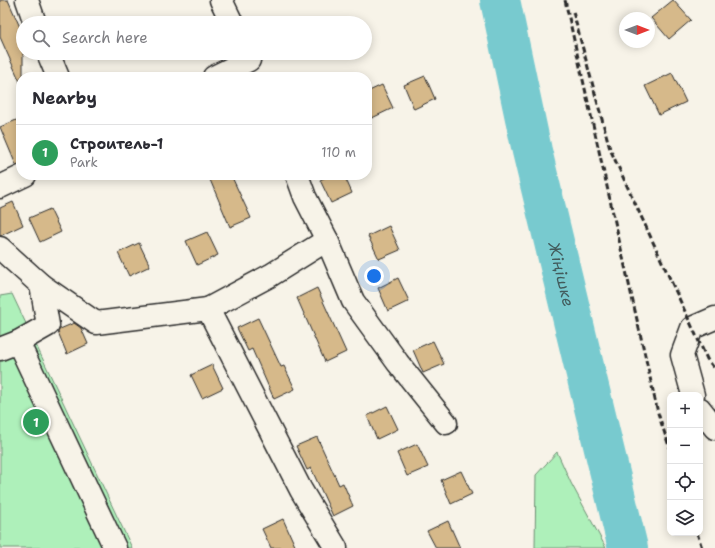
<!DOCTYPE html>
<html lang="en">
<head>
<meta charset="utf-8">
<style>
	body { margin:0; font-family:"Shantell Sans",sans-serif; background:#f7f7f7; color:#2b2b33 }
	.controls { position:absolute; right:12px; bottom:12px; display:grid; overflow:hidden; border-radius:8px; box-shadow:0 2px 10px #0003 }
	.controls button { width:36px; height:36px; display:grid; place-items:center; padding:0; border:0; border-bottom:1px solid #e1e1e2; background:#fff; color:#2b2b33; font:20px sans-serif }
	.compass { position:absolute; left:619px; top:12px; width:36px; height:36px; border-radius:50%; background:#fff; box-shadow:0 2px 10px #0003; rotate:90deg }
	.you { position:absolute; left:374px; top:276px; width:14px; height:14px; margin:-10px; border:3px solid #fff; border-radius:50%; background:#1a73e8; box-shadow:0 0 0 6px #1a73e833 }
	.badge { display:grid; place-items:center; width:26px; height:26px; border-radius:50%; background:#2b2b2b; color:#fff; font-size:13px; font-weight:700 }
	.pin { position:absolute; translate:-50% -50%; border:2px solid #fff; box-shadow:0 1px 4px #0006 }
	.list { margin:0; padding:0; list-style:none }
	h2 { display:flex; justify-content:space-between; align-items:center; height:52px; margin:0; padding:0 16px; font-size:17px }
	h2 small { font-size:13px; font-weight:400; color:#7c7c81 }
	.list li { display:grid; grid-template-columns:26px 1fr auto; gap:12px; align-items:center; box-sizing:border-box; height:56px; padding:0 16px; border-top:1px solid #e1e1e2 }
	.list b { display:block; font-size:15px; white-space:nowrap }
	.list p { margin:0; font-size:13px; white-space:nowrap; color:#7c7c81 }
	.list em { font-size:13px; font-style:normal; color:#7c7c81 }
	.icon { flex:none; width:22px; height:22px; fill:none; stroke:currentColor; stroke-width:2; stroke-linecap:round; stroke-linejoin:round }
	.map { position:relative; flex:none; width:715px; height:548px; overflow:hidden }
	.search { position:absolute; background:#fff; box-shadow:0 2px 10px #0003; left:16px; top:16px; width:356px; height:44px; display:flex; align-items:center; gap:10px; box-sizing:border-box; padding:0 14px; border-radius:22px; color:#7c7c81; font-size:15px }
	.panel { position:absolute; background:#fff; box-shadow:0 2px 10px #0003; left:16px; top:72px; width:356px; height:108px; border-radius:16px }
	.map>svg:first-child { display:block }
	.green { fill:#aef0ba; stroke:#6c8e72 }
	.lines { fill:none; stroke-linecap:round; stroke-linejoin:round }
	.river { stroke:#78cacf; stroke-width:40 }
	.building { fill:#d6b98a; stroke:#2b2b2b }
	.minor-casing { stroke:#2b2b2b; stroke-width:25 }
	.minor { stroke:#f7f3e8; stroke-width:22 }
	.rail { stroke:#2b2b2b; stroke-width:3; stroke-dasharray:6 3; stroke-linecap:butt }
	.labels { text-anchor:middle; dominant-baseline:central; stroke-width:3.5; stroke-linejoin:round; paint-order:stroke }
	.water-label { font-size:16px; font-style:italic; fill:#425b5c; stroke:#f7f3e8 }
</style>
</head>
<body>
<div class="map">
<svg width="715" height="548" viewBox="0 0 715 548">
	<rect width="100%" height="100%" fill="#f7f3e8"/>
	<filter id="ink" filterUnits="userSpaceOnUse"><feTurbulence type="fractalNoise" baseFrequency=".025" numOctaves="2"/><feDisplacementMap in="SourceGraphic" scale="8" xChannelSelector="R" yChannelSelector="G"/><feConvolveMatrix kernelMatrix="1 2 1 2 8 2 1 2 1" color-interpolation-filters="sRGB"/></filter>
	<g filter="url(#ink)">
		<g class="green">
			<polygon points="12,294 132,548 0,548 0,296"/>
			<polygon points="557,452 571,483 606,548 535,548 536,475"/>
		</g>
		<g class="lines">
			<path class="river" id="s1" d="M500,0L532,151L628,548"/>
		</g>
		<g class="building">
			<polygon points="0,0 8,0 23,34 23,77 21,77 21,84 0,37"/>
			<polygon points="673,0 691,20 669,39 651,18"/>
			<polygon points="672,73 686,102 659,115 645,86"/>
			<polygon points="425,76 435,99 414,109 404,85"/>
			<polygon points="382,85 393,108 372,118 367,107 367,92"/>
			<polygon points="21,118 21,163 16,165 0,127"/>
			<polygon points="208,175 231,175 251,218 230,227"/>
			<polygon points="330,175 344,175 352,193 331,203 320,180"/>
			<polygon points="13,202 23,225 0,236 0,208"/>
			<polygon points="50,209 61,232 40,242 29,218"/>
			<polygon points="389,226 400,250 379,259 368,236"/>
			<polygon points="207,232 218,255 197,265 186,241"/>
			<polygon points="139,243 150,266 129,276 118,253"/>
			<polygon points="398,278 409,301 388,311 378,288"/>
			<polygon points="317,288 346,352 325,362 297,298"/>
			<polygon points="258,318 281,367 284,366 295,389 274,399 252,349 248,351 237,328"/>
			<polygon points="74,323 81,328 88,344 67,354 58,332 60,329"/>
			<polygon points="433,341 444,364 423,373 413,350"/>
			<polygon points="212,365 223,388 202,398 191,375"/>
			<polygon points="387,406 398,429 377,439 367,416"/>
			<polygon points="317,437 339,485 343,483 353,506 333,516 311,468 307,470 296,446"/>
			<polygon points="417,444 428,467 407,476 397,453"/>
			<polygon points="461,471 472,494 451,504 441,480"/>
			<polygon points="283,519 296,548 271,548 262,529"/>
			<polygon points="448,521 460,548 436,548 427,531"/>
		</g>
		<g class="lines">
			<g class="minor-casing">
				<g id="minor">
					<polyline points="27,0 35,23"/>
					<polyline points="221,0 232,23"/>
					<polyline points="48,53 58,77"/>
					<polyline points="214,77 249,60"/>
					<polyline points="297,175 305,197 327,240"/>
					<polyline points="0,187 25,175"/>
					<polyline points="0,248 41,285 48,325 18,342 115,548"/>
					<polyline points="41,285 96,323 208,309 301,490 336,548"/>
					<polyline points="208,309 271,275 327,240 353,301 398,363 446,423"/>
					<polyline points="0,349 18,342"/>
					<polyline points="693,395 682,355 692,328 715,318"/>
					<polyline points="700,409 715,428"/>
				</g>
			</g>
			<use href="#minor" class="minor"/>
			<g class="rail">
				<polyline points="565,0 658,413 670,449"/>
				<polyline points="573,12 610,149 707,359 715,369"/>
				<polyline points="697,533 702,548"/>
			</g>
		</g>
	</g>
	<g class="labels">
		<g class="water-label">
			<text stroke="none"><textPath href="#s1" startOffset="281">Жіңішке</textPath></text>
		</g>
	</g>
</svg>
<div class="controls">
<button>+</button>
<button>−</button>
<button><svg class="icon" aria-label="locate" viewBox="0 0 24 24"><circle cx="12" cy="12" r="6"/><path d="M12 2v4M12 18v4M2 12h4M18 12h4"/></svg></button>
<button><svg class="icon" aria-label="layers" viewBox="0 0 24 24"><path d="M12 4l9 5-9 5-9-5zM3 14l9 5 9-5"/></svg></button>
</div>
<svg class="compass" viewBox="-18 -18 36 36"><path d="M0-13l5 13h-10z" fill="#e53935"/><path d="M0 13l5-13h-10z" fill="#7c7c81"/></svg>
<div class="you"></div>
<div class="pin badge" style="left:36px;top:422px;background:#2e9e5b">1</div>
<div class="search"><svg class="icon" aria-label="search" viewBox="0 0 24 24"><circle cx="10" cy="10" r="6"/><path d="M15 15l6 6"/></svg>Search here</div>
<section class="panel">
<h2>Nearby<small></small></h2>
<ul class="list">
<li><span class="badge" style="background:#2e9e5b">1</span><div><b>Строитель-1</b><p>Park</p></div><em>110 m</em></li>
</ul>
</section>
</div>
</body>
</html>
